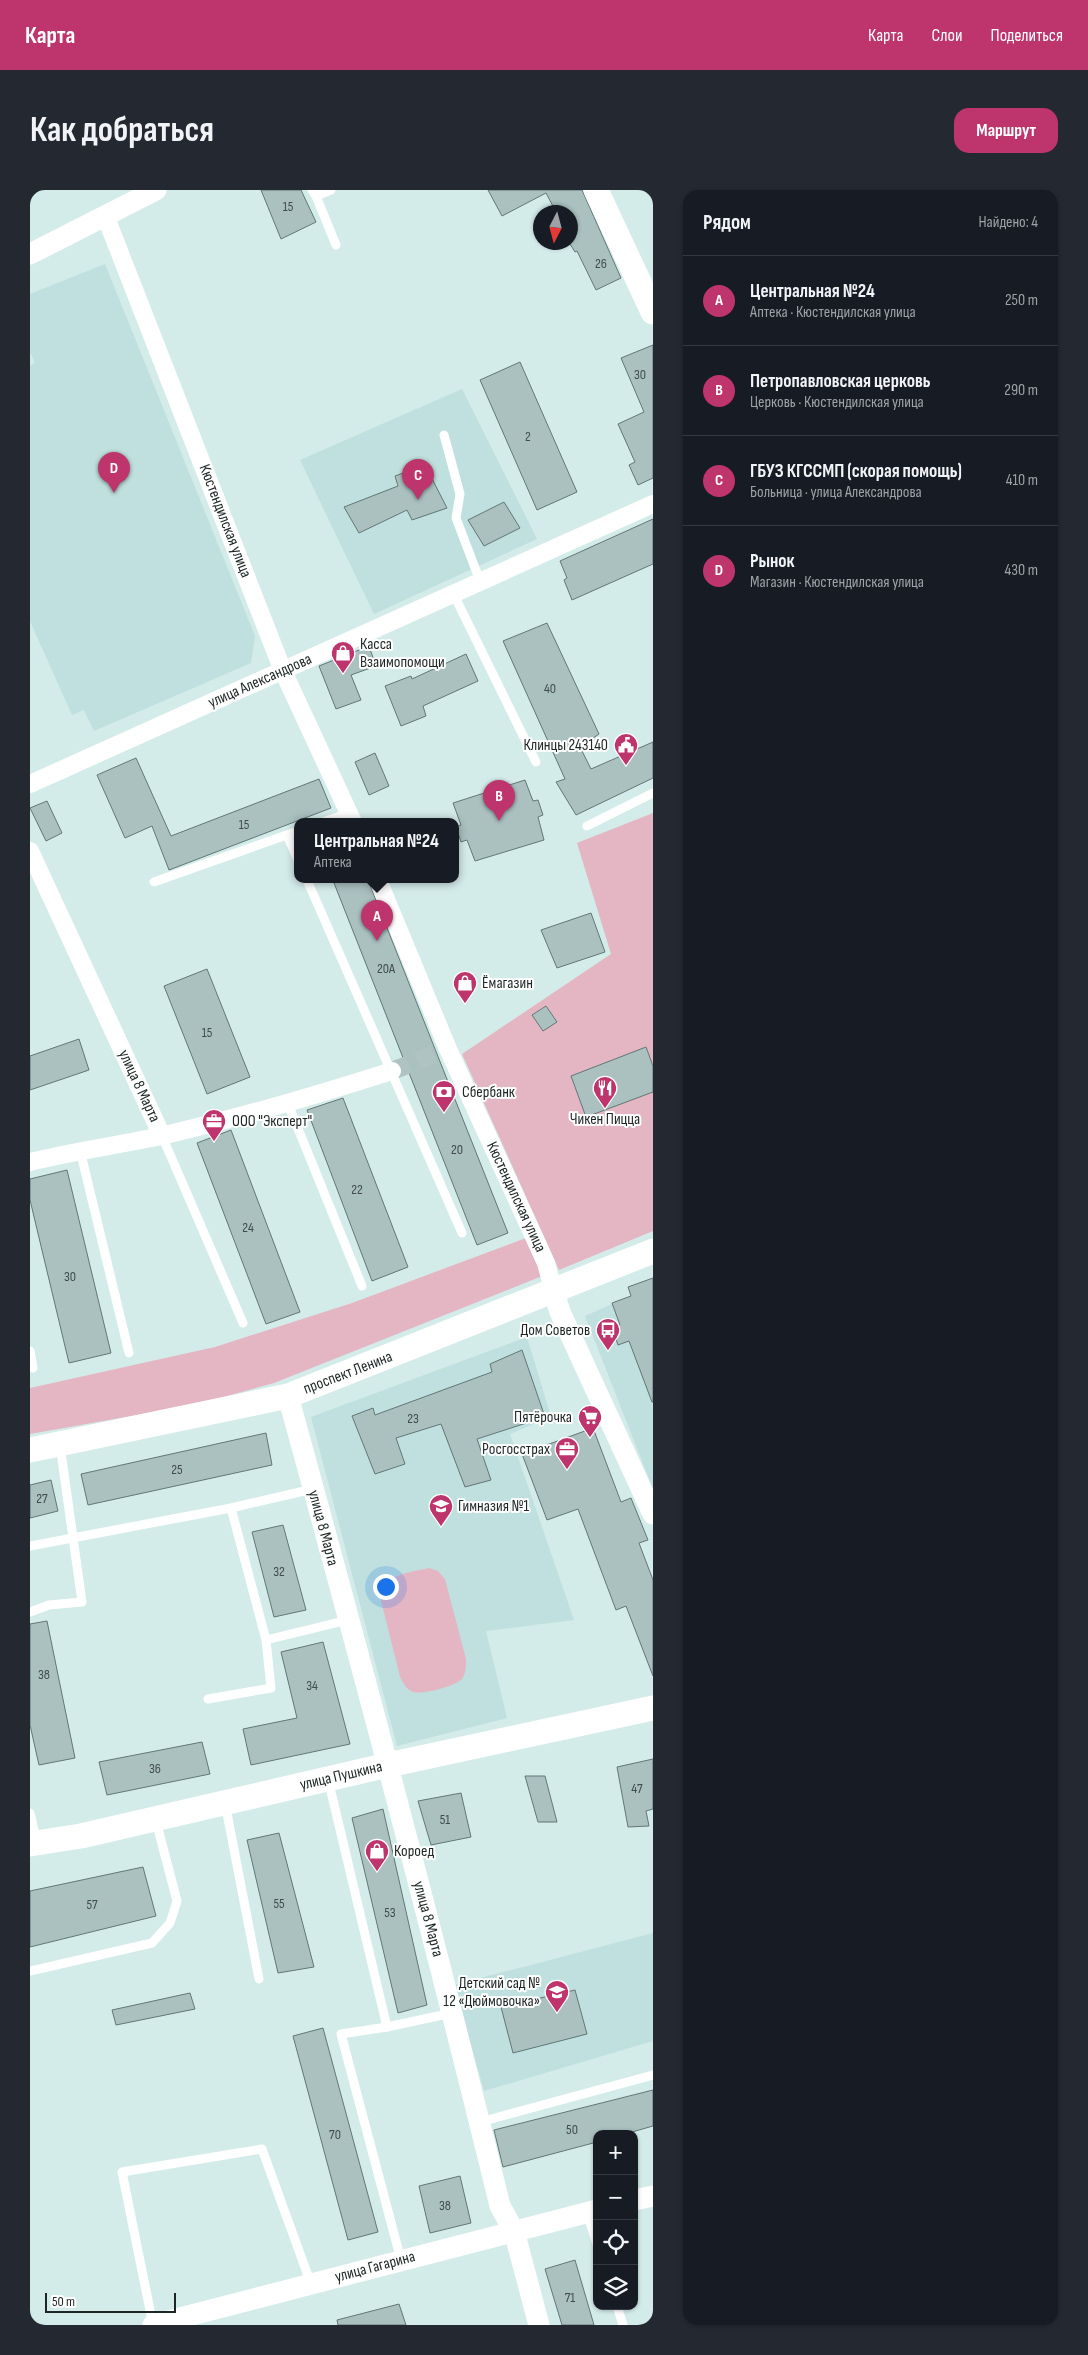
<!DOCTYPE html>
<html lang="ru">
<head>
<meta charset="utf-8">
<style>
	body { margin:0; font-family:"Sofia Sans Condensed",sans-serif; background:#242831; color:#f1f3f6 }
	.controls { position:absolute; right:15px; bottom:15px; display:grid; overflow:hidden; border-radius:10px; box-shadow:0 1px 4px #0004 }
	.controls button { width:45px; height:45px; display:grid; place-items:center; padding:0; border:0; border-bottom:1px solid #363941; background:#171b24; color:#f1f3f6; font:25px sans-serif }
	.compass { position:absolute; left:503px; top:15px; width:45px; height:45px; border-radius:50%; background:#171b24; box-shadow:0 1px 4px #0004; rotate:186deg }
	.scale { position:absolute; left:15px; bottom:12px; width:131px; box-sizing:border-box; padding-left:5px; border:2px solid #1d2625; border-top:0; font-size:14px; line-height:18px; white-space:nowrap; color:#1d2625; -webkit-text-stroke:4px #fff; paint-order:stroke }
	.you { position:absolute; left:355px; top:1396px; width:18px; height:18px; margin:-12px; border:4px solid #fff; border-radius:50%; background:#1a73e8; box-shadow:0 0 0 8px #1a73e833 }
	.badge { display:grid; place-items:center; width:32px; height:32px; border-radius:50%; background:#be346d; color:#fff; font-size:16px; font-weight:700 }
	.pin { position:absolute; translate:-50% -41px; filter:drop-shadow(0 1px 2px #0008) }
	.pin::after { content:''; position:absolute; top:26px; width:18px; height:15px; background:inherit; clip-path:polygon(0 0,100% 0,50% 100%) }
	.popup { position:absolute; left:264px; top:628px; width:165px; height:65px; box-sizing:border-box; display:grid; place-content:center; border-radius:10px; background:#171b24; filter:drop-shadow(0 1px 4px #0005); font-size:16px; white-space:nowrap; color:#9ea1a6 }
	.popup b { font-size:19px; color:#f1f3f6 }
	.popup::after { content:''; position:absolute; left:50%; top:100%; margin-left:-10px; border:10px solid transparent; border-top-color:#171b24 }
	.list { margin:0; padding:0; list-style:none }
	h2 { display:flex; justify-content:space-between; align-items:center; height:65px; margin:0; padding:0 20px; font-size:21px }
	h2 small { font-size:16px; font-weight:400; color:#9ea1a6 }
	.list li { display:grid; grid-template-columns:32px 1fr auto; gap:15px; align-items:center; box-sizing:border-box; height:90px; padding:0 20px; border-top:1px solid #363941 }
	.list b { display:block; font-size:19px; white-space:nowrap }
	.list p { margin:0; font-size:16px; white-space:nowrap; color:#9ea1a6 }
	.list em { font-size:16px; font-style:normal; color:#9ea1a6 }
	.icon { flex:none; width:28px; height:28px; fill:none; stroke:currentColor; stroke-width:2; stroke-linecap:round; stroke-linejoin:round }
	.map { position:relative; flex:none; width:623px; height:2135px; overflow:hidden; border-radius:15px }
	header { display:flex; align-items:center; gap:30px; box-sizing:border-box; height:70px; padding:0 25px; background:#be346d; color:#fff }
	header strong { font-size:24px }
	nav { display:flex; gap:28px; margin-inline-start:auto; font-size:18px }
	.intro { display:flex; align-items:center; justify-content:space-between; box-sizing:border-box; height:120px; padding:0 30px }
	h1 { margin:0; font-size:35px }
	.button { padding:12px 22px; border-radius:15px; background:#be346d; color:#fff; font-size:18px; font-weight:700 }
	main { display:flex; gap:30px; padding:0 30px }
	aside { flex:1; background:#171b24; border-radius:15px; box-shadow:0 1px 4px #0004 }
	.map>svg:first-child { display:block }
	.built { fill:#bfe0de }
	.green { fill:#e4b6c3 }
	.building { fill:#aac1c0; stroke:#627776 }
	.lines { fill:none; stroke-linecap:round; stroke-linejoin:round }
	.minor-tunnel { stroke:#afc4c2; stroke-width:18; stroke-dasharray:18 9; stroke-linecap:butt }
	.service { stroke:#fff; stroke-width:9 }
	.minor { stroke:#fff; stroke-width:18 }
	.tertiary { stroke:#fff; stroke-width:21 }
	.secondary { stroke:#fff; stroke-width:25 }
	.labels { text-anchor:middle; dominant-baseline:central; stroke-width:4; stroke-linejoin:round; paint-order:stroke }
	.number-label { font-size:14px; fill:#404d4c }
	.street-label { font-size:16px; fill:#1d2625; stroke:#fff }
	.poi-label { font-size:16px; fill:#1d2625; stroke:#fff; text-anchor:start }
</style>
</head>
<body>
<header>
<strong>Карта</strong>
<nav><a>Карта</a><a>Слои</a><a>Поделиться</a></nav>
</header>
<div class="intro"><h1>Как добраться</h1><a class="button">Маршрут</a></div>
<main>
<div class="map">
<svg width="623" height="2135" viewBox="0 0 623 2135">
	<rect width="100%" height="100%" fill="#d3ebe9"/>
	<g class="built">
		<polygon points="75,74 225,446 221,473 64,541 54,520 42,525 0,431 0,176 5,173 0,162 0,104"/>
		<polygon points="432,199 507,349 344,424 270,270"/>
		<polygon points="623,1096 623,1299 555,1126"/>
		<polygon points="497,1147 521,1227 480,1244 544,1430 456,1441 477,1528 367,1556 281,1227"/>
		<polygon points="623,1743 623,1851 454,1901 424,1795"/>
	</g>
	<g class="green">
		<polygon points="623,623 623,1041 529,1080 432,864 581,764 547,653"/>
		<polygon points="496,1048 515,1085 244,1193 169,1214 0,1244 0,1198 185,1157 322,1113"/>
		<path d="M399,1378L408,1381L415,1389L436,1469C436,1476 436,1483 432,1489C426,1496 392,1505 383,1502C376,1499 373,1493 370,1487L351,1411C351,1384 377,1383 399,1378Z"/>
	</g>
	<g class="building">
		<polygon points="231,0 271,0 286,32 251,49"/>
		<polygon points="458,0 552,0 591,88 566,100 547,61 545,62 540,54 540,22 526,22 516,3 472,26"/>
		<polygon points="623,155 623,288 608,295 599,275 605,272 588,234 614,222 591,168"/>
		<polygon points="490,172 547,302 507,320 450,190"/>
		<polygon points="395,275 417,318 382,330 377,320 329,343 314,317 368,296 365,286"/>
		<polygon points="474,312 490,338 454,356 438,330"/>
		<polygon points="623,329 623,374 542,410 534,390 537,388 530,371"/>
		<polygon points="517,433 569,544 550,557 561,579 623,552 623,588 546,625 526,592 535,589 473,451"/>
		<polygon points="339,456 346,476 321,485 331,510 306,519 289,476"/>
		<polygon points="436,464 448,491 393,516 396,526 371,536 355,496 381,486 382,489"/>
		<polygon points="345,563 359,596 339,605 325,572"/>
		<polygon points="106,568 141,646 289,589 301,618 139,680 122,636 95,648 67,585"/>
		<polygon points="495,590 503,611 508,610 513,625 508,627 514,650 445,671 437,650 431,652 426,637 431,635 423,613"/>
		<polygon points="17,611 32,643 16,651 0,618"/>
		<polygon points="313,690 338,690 478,1043 447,1055 304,693"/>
		<polygon points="561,723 575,762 527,778 511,740"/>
		<polygon points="177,779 220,887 177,904 134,796"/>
		<polygon points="516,816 527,832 513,841 502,825"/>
		<polygon points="49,849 59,880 0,900 0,866"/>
		<polygon points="616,857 623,876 623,902 556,927 541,886"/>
		<polygon points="313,908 378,1077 342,1091 277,920"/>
		<polygon points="201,940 270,1122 236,1134 167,953"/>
		<polygon points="37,980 81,1163 39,1173 0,1010 0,989"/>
		<polygon points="623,1088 623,1212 622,1212 599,1151 588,1155 582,1138 590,1135 582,1113 601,1106 598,1097"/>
		<polygon points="492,1160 515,1227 447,1249 461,1290 435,1297 411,1234 366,1248 375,1274 345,1284 322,1226 343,1218 345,1225 462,1182 460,1174"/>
		<polygon points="563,1238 591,1312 601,1308 618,1350 609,1353 623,1390 623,1486 596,1416 586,1420 548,1319 517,1330 492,1264"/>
		<polygon points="236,1243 242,1275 58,1315 51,1284"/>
		<polygon points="21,1290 28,1321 0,1328 0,1295"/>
		<polygon points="253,1335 276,1420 244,1427 222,1342"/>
		<polygon points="17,1431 45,1568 9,1575 0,1535 0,1434"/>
		<polygon points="293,1452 320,1554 221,1575 213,1539 267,1528 251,1462"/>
		<polygon points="172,1552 180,1584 77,1605 69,1572"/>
		<polygon points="623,1569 623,1619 616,1621 619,1636 598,1637 587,1577"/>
		<polygon points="495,1586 515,1586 527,1632 508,1632"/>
		<polygon points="431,1603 441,1647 401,1655 388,1611"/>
		<polygon points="353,1619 397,1815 368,1823 322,1628"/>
		<polygon points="249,1643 284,1777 248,1783 217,1650"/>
		<polygon points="113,1677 126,1726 0,1757 0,1701"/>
		<polygon points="545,1800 557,1844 483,1863 471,1817"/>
		<polygon points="160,1803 165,1819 86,1835 82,1820"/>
		<polygon points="293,1838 348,2042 318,2050 263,1846"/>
		<polygon points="623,1900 623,1936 595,1944 567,1944 567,1952 473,1977 464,1940"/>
		<polygon points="430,1986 441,2033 400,2043 389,1996"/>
		<polygon points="545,2070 564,2135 532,2135 515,2079"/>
		<polygon points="369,2114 376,2135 308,2135 307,2130"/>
	</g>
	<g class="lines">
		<polyline class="minor-tunnel" points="362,881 418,859"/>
		<g class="service">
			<polyline points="282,0 286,6 301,0"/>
			<polyline points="286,6 306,55"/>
			<polyline points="414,245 430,304 426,328 450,391"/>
			<polyline points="423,403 506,572"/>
			<polyline points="293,632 319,623"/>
			<polyline points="557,636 623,603"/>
			<polyline points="257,645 268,670"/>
			<polyline points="277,690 432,1043"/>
			<polyline points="124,692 268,641"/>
			<polyline points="258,914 332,1096"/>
			<polyline points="132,946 213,1133"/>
			<polyline points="50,960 99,1163"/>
			<polyline points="0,1161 3,1178"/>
			<polyline points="0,1356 201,1318 283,1299"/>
			<polyline points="0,1422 19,1415 52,1412 30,1255"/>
			<polyline points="236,1450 318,1430"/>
			<polyline points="178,1509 241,1498 236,1450 201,1318"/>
			<polyline points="298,1589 357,1837 311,1844 371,2070"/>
			<polyline points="195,1613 229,1789"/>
			<polyline points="0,1623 7,1652"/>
			<polyline points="0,1781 122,1753 140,1733 147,1711 126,1631"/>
			<polyline points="357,1837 422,1823"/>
			<polyline points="450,1932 623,1885"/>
			<polyline points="557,2023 567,2054"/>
			<polyline points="587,2116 593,2135"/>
			<polyline points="123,2135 92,1982 232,1959 281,2094"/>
		</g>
		<g class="minor">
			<polyline points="75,25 253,481 323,632"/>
			<polyline points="0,594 623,314"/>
			<polyline points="0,661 132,946"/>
			<polyline points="348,690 418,859 516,1073 524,1102"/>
			<path d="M0,972C45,961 90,955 135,945C212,927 287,905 362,881"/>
		</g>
		<g class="tertiary">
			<polyline points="0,64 126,0"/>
			<polyline points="524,1102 530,1122 623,1324"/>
			<path d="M258,1206C332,1475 404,1745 470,2016L484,2041L509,2135"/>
			<polyline points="604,2010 623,2006"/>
			<polyline points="123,2135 567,2020"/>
		</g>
		<g class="secondary">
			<polyline points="566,0 623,122"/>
			<polyline points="0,1260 258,1206 623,1061"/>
			<polyline points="0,1654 51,1646 358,1575 623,1518"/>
		</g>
	</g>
	<defs>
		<g id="shop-pin" transform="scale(1.25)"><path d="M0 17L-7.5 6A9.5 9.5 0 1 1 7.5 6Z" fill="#be346d" stroke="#fff"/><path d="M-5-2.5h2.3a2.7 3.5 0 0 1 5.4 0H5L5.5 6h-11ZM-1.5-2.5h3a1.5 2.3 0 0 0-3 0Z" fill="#fff"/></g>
		<g id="civic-pin" transform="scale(1.25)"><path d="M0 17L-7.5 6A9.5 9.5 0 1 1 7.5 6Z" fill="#be346d" stroke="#fff"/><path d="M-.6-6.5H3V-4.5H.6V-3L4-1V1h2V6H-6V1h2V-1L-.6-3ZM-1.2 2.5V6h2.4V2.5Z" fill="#fff"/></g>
		<g id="restaurant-pin" transform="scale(1.25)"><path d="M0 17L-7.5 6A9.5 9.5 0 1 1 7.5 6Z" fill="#be346d" stroke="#fff"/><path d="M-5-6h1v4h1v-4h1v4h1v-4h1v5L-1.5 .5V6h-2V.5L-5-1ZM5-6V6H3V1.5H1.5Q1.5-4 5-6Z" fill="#fff"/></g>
		<g id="bank-pin" transform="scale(1.25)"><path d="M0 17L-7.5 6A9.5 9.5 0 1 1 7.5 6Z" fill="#be346d" stroke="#fff"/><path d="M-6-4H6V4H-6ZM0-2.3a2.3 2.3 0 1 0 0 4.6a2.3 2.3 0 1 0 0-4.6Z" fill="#fff"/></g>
		<g id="office-pin" transform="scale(1.25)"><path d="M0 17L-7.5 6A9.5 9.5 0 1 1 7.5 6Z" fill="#be346d" stroke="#fff"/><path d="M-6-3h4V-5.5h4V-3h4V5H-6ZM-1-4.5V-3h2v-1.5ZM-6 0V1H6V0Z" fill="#fff"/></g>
		<g id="bus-pin" transform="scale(1.25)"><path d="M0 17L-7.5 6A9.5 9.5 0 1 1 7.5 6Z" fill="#be346d" stroke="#fff"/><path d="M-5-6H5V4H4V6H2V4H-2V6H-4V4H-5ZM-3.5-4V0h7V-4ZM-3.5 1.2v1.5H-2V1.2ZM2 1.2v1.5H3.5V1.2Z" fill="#fff"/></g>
		<g id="supermarket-pin" transform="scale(1.25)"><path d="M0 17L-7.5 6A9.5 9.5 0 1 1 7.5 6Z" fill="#be346d" stroke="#fff"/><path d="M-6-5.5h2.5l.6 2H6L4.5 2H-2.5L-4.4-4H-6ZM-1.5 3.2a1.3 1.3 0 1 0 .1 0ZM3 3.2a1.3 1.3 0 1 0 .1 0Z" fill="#fff"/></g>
		<g id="school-pin" transform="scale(1.25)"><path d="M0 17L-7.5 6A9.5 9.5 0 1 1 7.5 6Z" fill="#be346d" stroke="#fff"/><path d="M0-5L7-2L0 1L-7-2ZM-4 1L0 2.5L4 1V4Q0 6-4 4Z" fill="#fff"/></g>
	</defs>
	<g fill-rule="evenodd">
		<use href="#shop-pin" x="313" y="463"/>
		<use href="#civic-pin" x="596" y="555"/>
		<use href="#shop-pin" x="435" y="793"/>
		<use href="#restaurant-pin" x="575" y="898"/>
		<use href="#bank-pin" x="414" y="902"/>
		<use href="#office-pin" x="184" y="931"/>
		<use href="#bus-pin" x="578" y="1140"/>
		<use href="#supermarket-pin" x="560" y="1227"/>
		<use href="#office-pin" x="537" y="1259"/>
		<use href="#school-pin" x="411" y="1316"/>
		<use href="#shop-pin" x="347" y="1661"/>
		<use href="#school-pin" x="527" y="1802"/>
	</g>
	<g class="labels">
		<g class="number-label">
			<text x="258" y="16">15</text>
			<text x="571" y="73">26</text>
			<text x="610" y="184">30</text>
			<text x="498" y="246">2</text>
			<text x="520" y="498">40</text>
			<text x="214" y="634">15</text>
			<text x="356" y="778">20А</text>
			<text x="177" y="842">15</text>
			<text x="427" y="959">20</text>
			<text x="327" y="999">22</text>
			<text x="218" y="1037">24</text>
			<text x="40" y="1086">30</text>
			<text x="383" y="1228">23</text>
			<text x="147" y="1279">25</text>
			<text x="12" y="1308">27</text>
			<text x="249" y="1381">32</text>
			<text x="14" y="1484">38</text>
			<text x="282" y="1495">34</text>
			<text x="125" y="1578">36</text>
			<text x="607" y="1598">47</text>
			<text x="415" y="1629">51</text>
			<text x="249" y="1713">55</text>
			<text x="62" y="1714">57</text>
			<text x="360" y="1722">53</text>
			<text x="542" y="1939">50</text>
			<text x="305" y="1944">70</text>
			<text x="415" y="2015">38</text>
			<text x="540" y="2107">71</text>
		</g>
		<g class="street-label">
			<text transform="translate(195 331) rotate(69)">Кюстендилская улица</text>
			<text transform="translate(230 491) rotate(-24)">улица Александрова</text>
			<text transform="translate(109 896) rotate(65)">улица 8 Марта</text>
			<text transform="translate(486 1007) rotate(65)">Кюстендилская улица</text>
			<text transform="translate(318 1183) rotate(-21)">проспект Ленина</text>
			<text transform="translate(293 1338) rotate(75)">улица 8 Марта</text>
			<text transform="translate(311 1586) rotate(-13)">улица Пушкина</text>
			<text transform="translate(398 1729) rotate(75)">улица 8 Марта</text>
			<text transform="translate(345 2077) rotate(-15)">улица Гагарина</text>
		</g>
		<g class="poi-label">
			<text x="330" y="454">Касса<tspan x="330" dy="18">Взаимопомощи</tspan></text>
			<text x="578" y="555" text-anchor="end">Клинцы 243140</text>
			<text x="452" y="793">Ёмагазин</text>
			<text x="432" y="902">Сбербанк</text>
			<text x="575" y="929" text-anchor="middle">Чикен Пицца</text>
			<text x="202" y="931">ООО "Эксперт"</text>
			<text x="560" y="1140" text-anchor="end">Дом Советов</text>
			<text x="542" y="1227" text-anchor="end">Пятёрочка</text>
			<text x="520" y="1259" text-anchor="end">Росгосстрах</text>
			<text x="428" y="1316">Гимназия №1</text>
			<text x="364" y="1661">Короед</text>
			<text x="510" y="1793" text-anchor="end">Детский сад №<tspan x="510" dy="18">12 «Дюймовочка»</tspan></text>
		</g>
	</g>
</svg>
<div class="controls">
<button>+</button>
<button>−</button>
<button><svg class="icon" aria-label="locate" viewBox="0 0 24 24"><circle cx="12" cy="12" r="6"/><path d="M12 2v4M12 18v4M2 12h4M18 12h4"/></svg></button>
<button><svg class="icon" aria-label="layers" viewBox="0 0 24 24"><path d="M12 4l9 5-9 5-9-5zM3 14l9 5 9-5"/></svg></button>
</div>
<svg class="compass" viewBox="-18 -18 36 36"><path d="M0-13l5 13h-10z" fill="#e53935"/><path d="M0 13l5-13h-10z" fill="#9ea1a6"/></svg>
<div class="scale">50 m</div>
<div class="you"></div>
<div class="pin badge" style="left:347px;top:751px">A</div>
<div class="popup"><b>Центральная №24</b>Аптека</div>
<div class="pin badge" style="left:469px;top:631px">B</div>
<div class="pin badge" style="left:388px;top:310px">C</div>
<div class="pin badge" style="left:84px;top:303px">D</div>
</div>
<aside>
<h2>Рядом<small>Найдено: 4</small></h2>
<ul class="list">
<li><span class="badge">A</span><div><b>Центральная №24</b><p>Аптека · Кюстендилская улица</p></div><em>250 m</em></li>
<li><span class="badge">B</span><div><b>Петропавловская церковь</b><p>Церковь · Кюстендилская улица</p></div><em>290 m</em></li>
<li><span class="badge">C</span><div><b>ГБУЗ КГССМП (скорая помощь)</b><p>Больница · улица Александрова</p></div><em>410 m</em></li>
<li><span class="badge">D</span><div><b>Рынок</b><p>Магазин · Кюстендилская улица</p></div><em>430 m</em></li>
</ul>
</aside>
</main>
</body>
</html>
